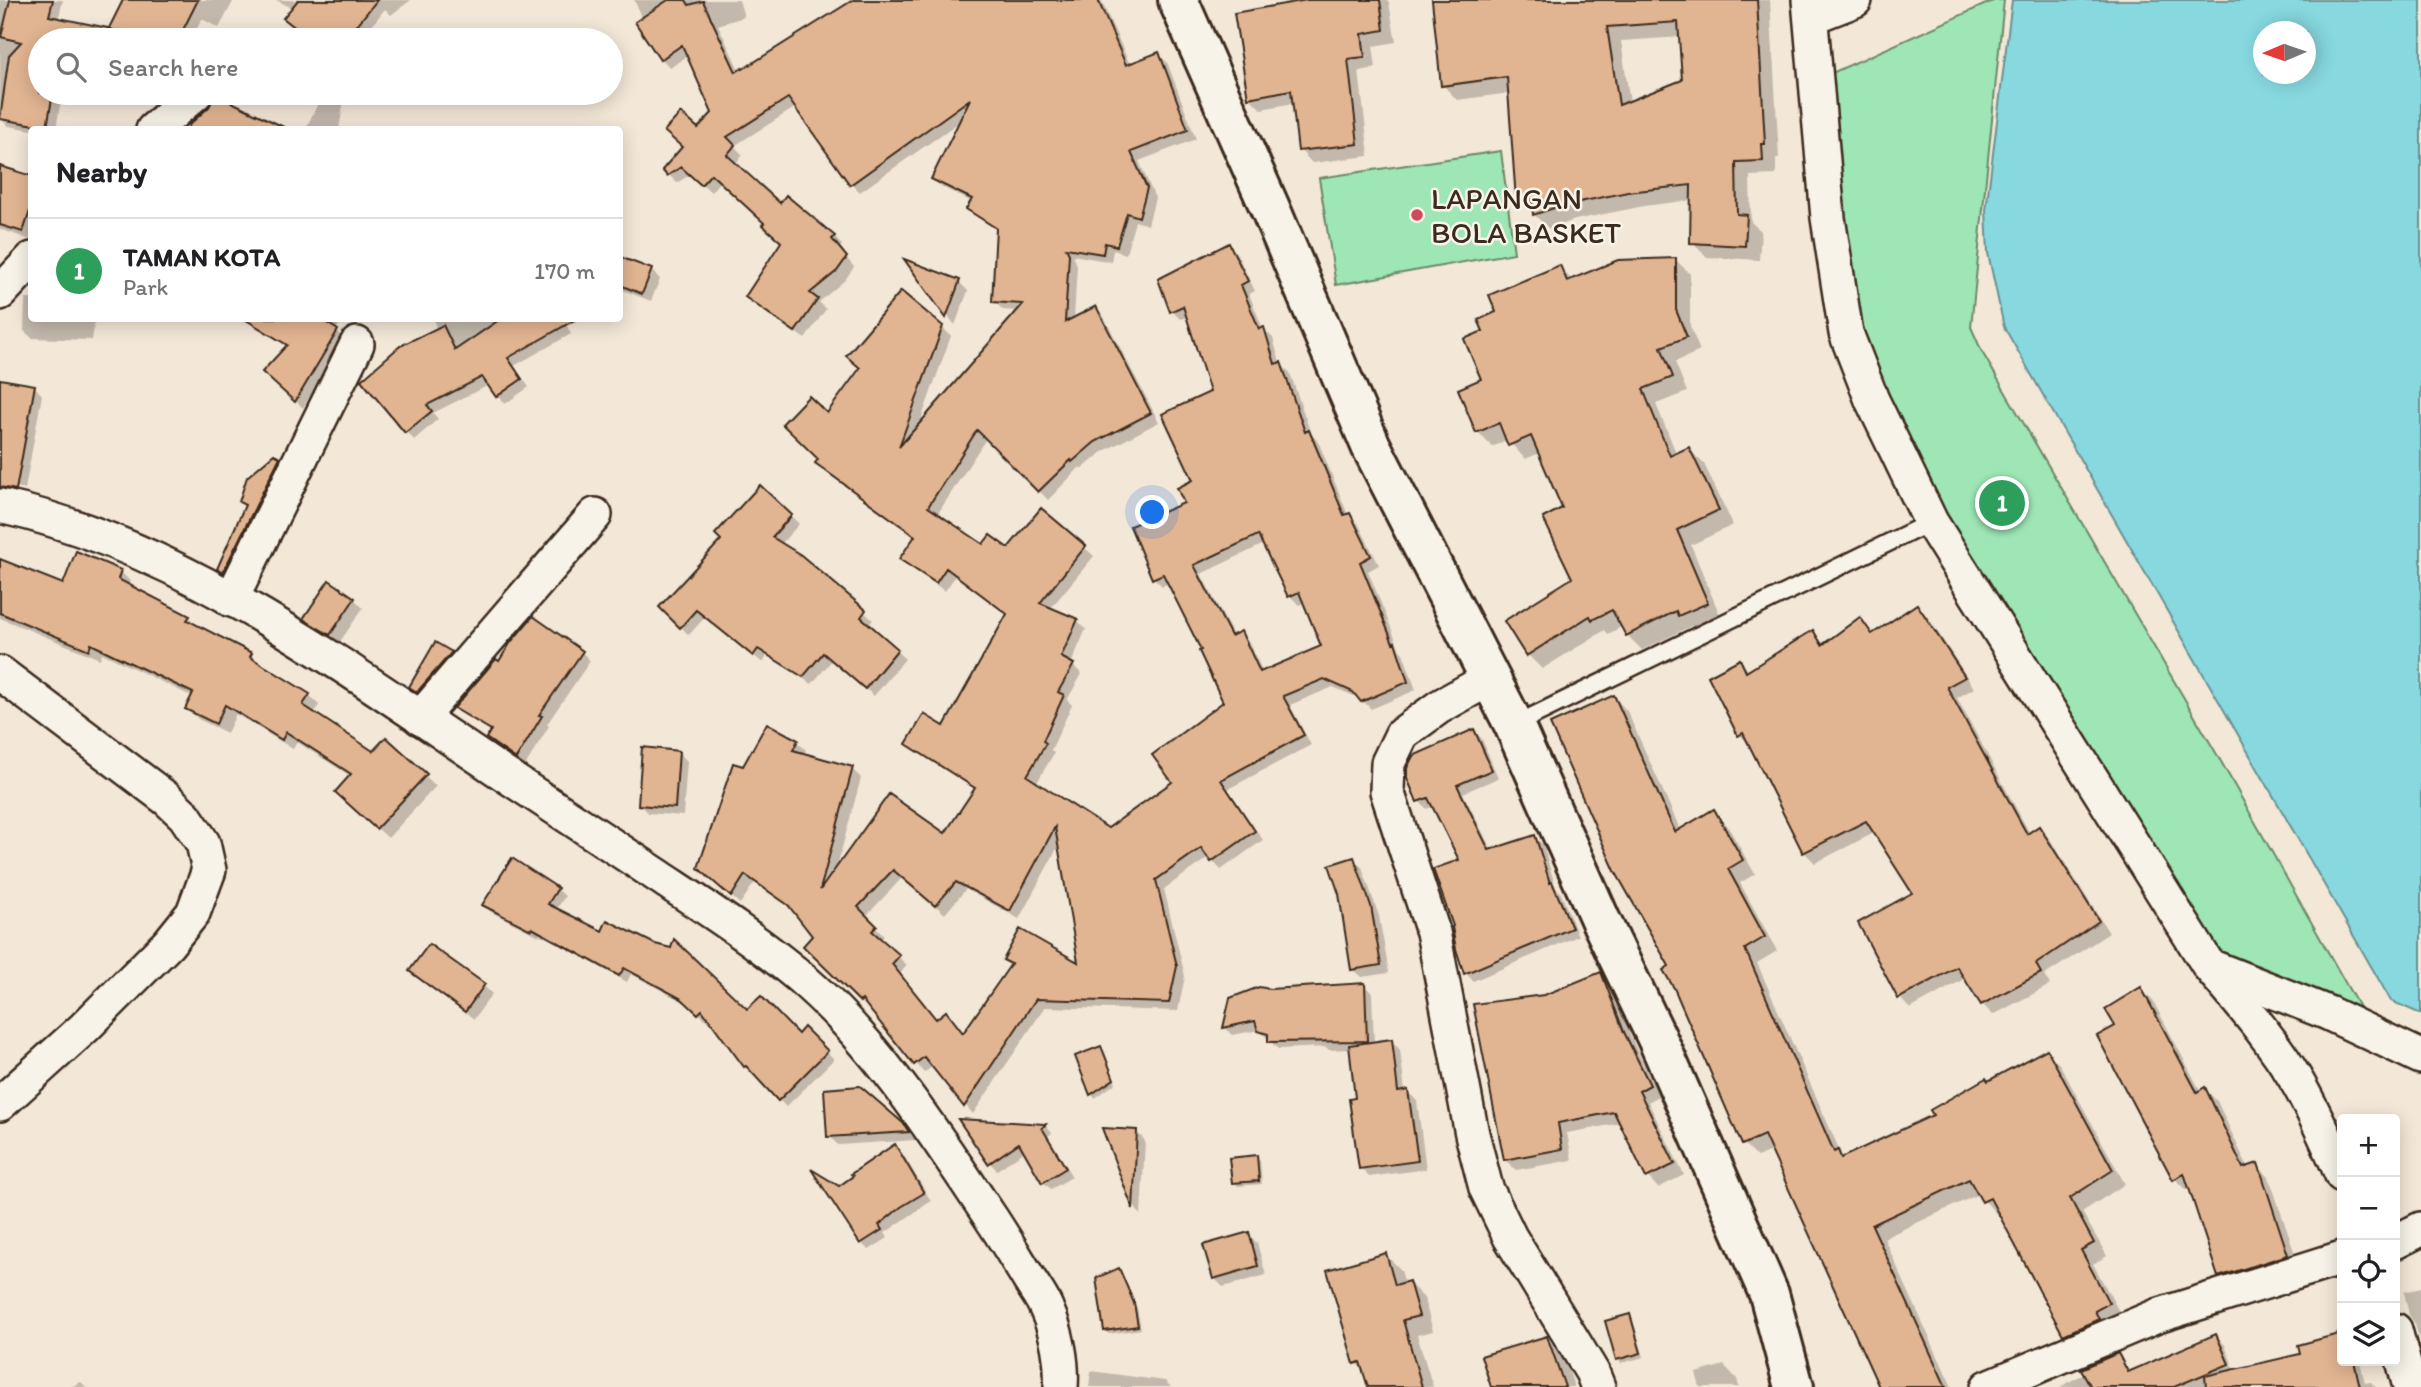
<!DOCTYPE html>
<html lang="en">
<head>
<meta charset="utf-8">
<style>
	body { margin:0; font-family:Itim,sans-serif; background:#f2f2f2; color:#202124 }
	.controls { position:absolute; right:21px; bottom:21px; display:grid; overflow:hidden; border-radius:7px; box-shadow:0 4px 18px #0003 }
	.controls button { width:63px; height:63px; display:grid; place-items:center; padding:0; border:0; border-bottom:2px solid #e0e0e0; background:#fff; color:#202124; font:35px sans-serif }
	.compass { position:absolute; left:2253px; top:21px; width:63px; height:63px; border-radius:50%; background:#fff; box-shadow:0 4px 18px #0003; rotate:268deg }
	.you { position:absolute; left:1153px; top:513px; width:24px; height:24px; margin:-18px; border:5px solid #fff; border-radius:50%; background:#1a73e8; box-shadow:0 0 0 10px #1a73e833 }
	.badge { display:grid; place-items:center; width:46px; height:46px; border-radius:50%; background:#0b8043; color:#fff; font-size:23px; font-weight:700 }
	.pin { position:absolute; translate:-50% -50%; border:4px solid #fff; box-shadow:0 2px 7px #0006 }
	.list { margin:0; padding:0; list-style:none }
	h2 { display:flex; justify-content:space-between; align-items:center; height:91px; margin:0; padding:0 28px; font-size:30px }
	h2 small { font-size:23px; font-weight:400; color:#757577 }
	.list li { display:grid; grid-template-columns:46px 1fr auto; gap:21px; align-items:center; box-sizing:border-box; height:105px; padding:0 28px; border-top:2px solid #e0e0e0 }
	.list b { display:block; font-size:26px; white-space:nowrap }
	.list p { margin:0; font-size:23px; white-space:nowrap; color:#757577 }
	.list em { font-size:23px; font-style:normal; color:#757577 }
	.icon { flex:none; width:38px; height:38px; fill:none; stroke:currentColor; stroke-width:2; stroke-linecap:round; stroke-linejoin:round }
	.map { position:relative; flex:none; width:2421px; height:1387px; overflow:hidden }
	.search { position:absolute; background:#fff; box-shadow:0 4px 18px #0003; left:28px; top:28px; width:595px; height:77px; display:flex; align-items:center; gap:18px; box-sizing:border-box; padding:0 24px; border-radius:38px; color:#757577; font-size:26px }
	.panel { position:absolute; background:#fff; box-shadow:0 4px 18px #0003; left:28px; top:126px; width:595px; height:196px; border-radius:7px }
	.map>svg:first-child { display:block }
	.green { fill:#9ee6b5; stroke:#6c886a; stroke-width:2 }
	.water { fill:#87d8df; stroke:#699292; stroke-width:2; fill-rule:evenodd }
	.shadow { fill:#0003; fill-rule:evenodd }
	.building { fill:#e2b592; stroke:#3b2a1e; stroke-width:2; fill-rule:evenodd }
	.lines { fill:none; stroke-linecap:round; stroke-linejoin:round }
	.lane-casing { stroke:#3b2a1e; stroke-width:21 }
	.street-casing { stroke:#3b2a1e; stroke-width:38 }
	.highway-casing { stroke:#3b2a1e; stroke-width:44 }
	.lane { stroke:#f7f3e8; stroke-width:16 }
	.street { stroke:#f7f3e8; stroke-width:33 }
	.highway { stroke:#f7f3e8; stroke-width:38 }
	.poi-dot { fill:#d1495b; stroke:#f7f3e8; stroke-width:2.5 }
	.labels { text-anchor:middle; dominant-baseline:central; stroke-width:5; stroke-linejoin:round; paint-order:stroke }
	.poi-label { font-size:30px; fill:#3b2a1e; stroke:#f7f3e8; text-anchor:start }
</style>
</head>
<body>
<div class="map">
<svg width="2421" height="1387" viewBox="0 0 2421 1387">
	<rect width="100%" height="100%" fill="#f3e7d7"/>
	<filter id="ink" filterUnits="userSpaceOnUse"><feTurbulence type="fractalNoise" baseFrequency=".0143" numOctaves="2"/><feDisplacementMap in="SourceGraphic" scale="14" xChannelSelector="R" yChannelSelector="G"/><feConvolveMatrix kernelMatrix="1 2 1 2 8 2 1 2 1" color-interpolation-filters="sRGB"/></filter>
	<g filter="url(#ink)">
		<g class="green">
			<polygon points="1995,0 2004,0 1971,327 1982,352 2219,758 2369,1025 2230,970 1979,583 1860,349 1825,76"/>
			<polygon points="1501,151 1514,253 1336,285 1319,178"/>
		</g>
		<path class="water" d="M2012,0H2421V1014L2391,1001L2004,327L1988,253L1986,210ZM2264,32H2306V74H2264Z"/>
		<g class="shadow">
			<polygon points="0,0 63,0 58,20 80,31 78,40 40,40 40,93 62,93 56,130 32,130 8,126 0,118"/>
			<polygon points="125,0 234,0 219,28 202,19 191,40 126,40 119,37 111,28"/>
			<polygon points="276,0 411,0 391,15 385,9 360,40 318,40 321,22"/>
			<path d="M634,0H739L744,17L718,25L740,72L857,0H1101L1130,65L1158,54L1167,62L1196,139L1139,161L1155,198L1148,225L1135,221L1126,254L1113,250L1111,262L1073,255L1077,265L1074,319L1095,308L1104,317L1159,422L1104,451L1082,469L1080,467L1048,500L987,437L937,515L983,546L1008,551L1041,510L1094,556L1050,609L1077,620L1086,629L1071,664L1082,674L1067,700L1072,705L1051,750L1054,753L1036,784L1108,830L1174,783L1226,703L1204,651L1170,583L1162,586L1154,578L1195,481L1212,393L1187,317L1180,319L1172,311L1228,245L1237,254L1255,291L1249,294L1263,329L1273,338L1280,363L1290,373L1311,434L1318,441L1348,515L1358,523L1379,565L1368,571L1400,650L1403,653L1416,690L1371,709L1361,699L1333,687L1290,705L1311,745L1228,789L1263,840L1221,870L1209,857L1164,889L1185,976L1178,1011L1045,1007L973,1114L933,1066L924,1073L871,1008L805,946L815,936L794,910L755,882L740,904L709,876L744,768L797,742L806,750L803,755L852,769L861,778L836,870L945,835L976,790L917,752L908,743L945,729L1008,615L956,575L945,591L910,567L902,559L916,537L826,472L818,463L827,416L942,327L951,336L918,428L1019,311L1003,310L994,301L998,231L977,217L968,208L972,202L942,187L933,179L962,120L860,192L852,184L796,107L734,146L743,155L735,164L780,205L834,237L842,245L839,249L854,267L845,280L819,302L826,309L805,339L756,305L747,297L783,242L766,223L720,181L711,192L691,174L677,183L664,170L714,114L688,55L670,68L662,59ZM1264,544L1290,596L1299,605L1305,602L1323,647L1263,673L1249,642L1240,634L1234,637L1201,574ZM1060,843L1081,966L1005,960L1012,966L964,1034L946,1013L937,1021L900,974L907,965L880,940L884,936L865,917L903,877L945,914L966,889L1019,919Z"/>
			<polygon points="1322,0 1386,0 1389,3 1396,42 1373,46 1376,68 1359,71 1369,156 1312,163 1300,150 1294,103 1261,109 1249,97"/>
			<path d="M1434,0H1770L1779,158H1776V175L1750,176L1751,222L1761,231L1759,260L1707,257L1692,242V200L1644,206L1575,220L1549,229L1518,199L1510,93L1457,100L1443,85ZM1681,37L1684,82L1630,103L1621,41Z"/>
			<polygon points="323,93 345,93 339,130 305,130"/>
			<polygon points="0,166 32,177 31,240 0,229"/>
			<polygon points="620,259 651,270 660,279 651,301 620,289"/>
			<polygon points="1675,259 1690,274 1690,326 1700,351 1675,362 1687,392 1656,404 1677,455 1689,449 1704,464 1733,525 1691,545 1721,618 1695,629 1691,626 1642,650 1627,635 1623,626 1608,634 1605,630 1542,669 1527,654 1574,578 1564,509 1540,453 1525,459 1508,440 1492,447 1478,432 1483,380 1485,332 1498,313 1559,267 1573,281"/>
			<polygon points="908,263 959,282 968,291 955,325"/>
			<polygon points="25,299 32,299 32,318 95,318 92,340 32,338 24,331"/>
			<polygon points="290,318 343,318 336,330 344,339 303,408 265,372 288,346 278,338"/>
			<polygon points="434,318 563,318 571,334 514,366 529,387 505,404 489,385 433,413 438,419 414,440 363,380 436,330"/>
			<polygon points="0,379 34,386 42,395 25,489 0,483"/>
			<polygon points="279,458 288,467 228,577 219,569 246,507 241,502"/>
			<polygon points="791,516 799,524 781,544 864,612 873,620 868,625 905,659 874,696 832,660 812,684 767,656 763,663 705,617 689,635 661,607 723,540"/>
			<polygon points="0,560 64,587 120,571 131,582 129,587 189,617 199,628 251,655 261,665 309,695 319,705 314,714 373,753 425,776 436,786 388,838 348,802 352,777 297,742 293,749 236,714 227,733 198,719 187,708 193,697 102,653 100,659 0,618"/>
			<polygon points="354,599 363,608 339,643 314,627 306,619"/>
			<polygon points="1917,606 1928,617 1974,688 1957,698 2030,834 2039,828 2050,839 2109,933 2045,975 2050,985 1993,1015 1982,1004 1966,978 1910,1009 1899,997 1914,894 1876,832 1815,863 1804,852 1751,746 1740,735 1740,661 1750,672 1813,632 1825,645 1859,619 1874,635"/>
			<polygon points="582,652 590,661 547,724 549,726 525,766 497,747 488,738 492,732 465,716 456,708 499,663"/>
			<polygon points="451,653 459,662 420,695 411,687"/>
			<polygon points="1614,697 1627,711 1681,831 1714,812 1727,825 1755,874 1740,883 1777,951 1757,963 1843,1158 1936,1116 1989,1083 2046,1051 2060,1065 2125,1184 2082,1212 2107,1256 2093,1264 2122,1317 2078,1347 2065,1334 2000,1213 1997,1215 1979,1194 1884,1238 1952,1387 1881,1387 1773,1150 1757,1157 1744,1144 1672,967"/>
			<polygon points="1474,731 1482,739 1498,778 1463,793 1492,851 1535,837 1543,845 1556,888 1560,891 1578,936 1473,981 1466,973 1458,948 1461,861 1434,806 1427,809 1419,801 1409,777"/>
			<polygon points="678,752 687,761 683,816 648,813 640,804"/>
			<polygon points="1354,859 1362,867 1379,916 1389,973 1362,977 1353,969"/>
			<polygon points="557,889 565,896 556,910 798,1036 804,1030 834,1059 786,1107 746,1066 709,1017 706,1020 691,1006 631,974 627,982 540,934 539,936 491,912 484,904"/>
			<polygon points="412,971 484,986 492,994 474,1019"/>
			<polygon points="1601,974 1611,985 1634,1044 1659,1096 1648,1102 1684,1175 1658,1188 1648,1177 1621,1123 1567,1133 1572,1160 1516,1170 1505,1160 1544,996"/>
			<polygon points="1364,985 1372,993 1374,1043 1392,1041 1400,1050 1405,1093 1408,1092 1417,1101 1426,1169 1369,1177 1361,1168 1357,1099 1351,1049 1329,1050 1326,1047 1278,1049 1259,1030 1232,1035 1225,1028 1231,999 1270,991"/>
			<polygon points="2141,989 2153,1001 2201,1092 2205,1089 2217,1101 2248,1168 2257,1165 2269,1177 2299,1266 2232,1288 2220,1276 2191,1188 2187,1190 2175,1179 2118,1027"/>
			<polygon points="1101,1048 1105,1052 1116,1083 1095,1098 1091,1094"/>
			<polygon points="962,1121 1046,1126 1052,1133 1048,1136 1072,1177 1051,1189 1043,1182 1025,1151 997,1170 990,1163"/>
			<polygon points="901,1124 916,1140 838,1145 829,1136"/>
			<polygon points="1105,1130 1137,1132 1145,1141 1141,1215 1135,1208"/>
			<polygon points="895,1146 903,1154 931,1201 885,1233 888,1238 869,1250 861,1243 839,1188"/>
			<polygon points="1256,1157 1260,1161 1262,1184 1238,1186 1234,1182"/>
			<polygon points="1248,1234 1257,1243 1266,1275 1223,1287 1214,1278"/>
			<polygon points="1386,1255 1401,1270 1405,1284 1409,1283 1424,1298 1433,1331 1417,1335 1433,1387 1369,1387 1365,1372 1356,1363"/>
			<polygon points="1118,1270 1122,1274 1137,1308 1141,1329 1109,1334 1105,1330"/>
			<polygon points="2421,1288 2421,1346 2415,1324 2409,1315 2404,1292"/>
			<polygon points="1629,1316 1633,1320 1644,1357 1621,1363 1617,1359"/>
			<polygon points="2342,1335 2342,1361 2360,1361 2365,1383 2371,1382 2376,1387 2060,1387 2117,1355 2131,1373 2216,1336 2225,1345 2235,1371 2302,1356 2300,1346"/>
			<polygon points="1547,1338 1565,1358 1574,1387 1492,1387"/>
			<polygon points="1724,1365 1737,1379 1739,1387 1700,1387 1696,1373"/>
			<polygon points="1091,1371 1165,1381 1171,1387 1089,1387"/>
			<polygon points="81,1382 86,1387 71,1387"/>
		</g>
		<g class="building">
			<polygon points="10,0 53,0 49,16 108,28 106,40 40,40 40,93 53,93 47,127 0,119 9,55 21,42 1,37"/>
			<polygon points="123,0 198,0 178,40 131,40 109,28"/>
			<polygon points="298,0 377,0 345,40 311,40 283,18"/>
			<path d="M668,0H686L689,5L703,1L736,72L742,68L743,69L853,0H1098L1126,65L1159,52L1188,130L1131,152L1147,188L1139,217L1127,213L1117,246L1105,243L1103,254L1066,248L1069,254L1065,322L1096,306L1151,413L1095,442L1072,462L1071,460L1038,492L977,430L928,507L983,544L990,535L1008,548L1041,508L1086,546L1040,603L1078,619L1061,657L1074,664L1058,692L1064,695L1043,741L1046,743L1027,776L1108,828L1172,782L1152,755L1223,702L1199,651L1201,650L1163,574L1152,579L1130,526L1184,503L1177,488L1193,480L1162,414L1210,392L1183,306L1170,312L1158,279L1229,243L1248,281L1241,285L1259,329L1264,327L1275,364L1281,362L1305,432L1309,430L1344,515L1350,513L1371,556L1360,562L1393,643L1395,642L1408,682L1361,702L1353,692L1324,679L1283,696L1304,735L1221,780L1255,831L1211,862L1201,848L1156,880L1177,966L1169,1003L1036,999L964,1107L924,1057L914,1065L862,1000L860,1002L803,946L812,936L788,905L745,875L731,897L698,868L733,763L743,766L767,723L798,740L793,750L853,767L820,890L889,794L945,833L975,788L906,744L924,714L944,726L1007,614L946,568L936,583L899,559L915,536L815,463L818,459L782,424L809,396L827,413L860,368L846,356L901,291L943,326L899,447L1023,304L992,302L996,228L966,209L972,199L931,179L970,99L850,185L788,98L727,137L735,145L727,155L780,203L786,195L835,236L832,239L847,257L837,271L810,293L818,299L795,332L745,297L781,242L762,225L764,223L711,174L701,185L681,167L667,176L662,170L682,147L664,131L681,113L698,128L712,113L682,45L660,60L635,22ZM1258,535L1288,597L1299,592L1321,646L1260,672L1241,631L1231,636L1194,565ZM1055,827L1078,962L1020,929L1003,960L1011,964L963,1033L946,1011L936,1019L892,964L900,955L872,931L877,926L858,907L893,870L935,906L956,882L1010,911Z"/>
			<polygon points="1307,0 1380,0 1384,30 1362,34 1365,57 1348,59 1358,144 1298,151 1291,90 1248,98 1234,13"/>
			<path d="M1432,0H1757L1765,144H1762L1763,161L1736,162L1737,214L1747,215L1745,246L1690,243L1691,185L1628,192L1560,206L1533,215L1532,199L1516,200L1507,77L1441,86ZM1678,22L1682,80L1619,105L1607,27Z"/>
			<polygon points="215,94 290,130 187,130 190,124 209,107"/>
			<polygon points="0,166 32,176 32,205 23,232 0,225"/>
			<polygon points="620,257 652,269 642,294 620,285"/>
			<polygon points="1676,258 1676,310 1687,337 1661,347 1673,377 1643,389 1670,456 1689,447 1719,510 1677,530 1708,603 1678,616 1676,611 1626,636 1612,610 1592,620 1590,616 1526,656 1504,621 1572,578 1543,518 1562,508 1531,436 1508,446 1499,423 1476,433 1458,389 1481,379 1464,339 1483,331 1478,320 1496,312 1489,295 1560,265 1567,281 1618,260"/>
			<polygon points="904,259 960,280 946,318"/>
			<polygon points="243,318 319,318 338,330 295,402 262,372 287,345"/>
			<polygon points="502,318 578,318 508,358 522,379 496,397 482,377 427,405 432,411 405,433 361,380 400,346 443,325 455,350"/>
			<polygon points="0,379 35,385 16,490 0,487"/>
			<polygon points="274,454 280,457 223,572 217,569 245,505 239,502 247,477"/>
			<polygon points="760,485 792,515 772,537 801,555 866,610 861,617 898,649 865,689 823,653 803,677 758,649 753,656 696,610 680,628 659,607 721,540 715,534"/>
			<polygon points="76,551 121,570 118,579 190,616 187,620 252,653 250,657 310,694 303,705 373,751 386,737 427,774 376,829 335,792 351,774 286,732 282,740 225,705 216,724 185,709 193,693 91,644 89,650 0,613 0,559 63,584"/>
			<polygon points="329,580 355,598 330,635 303,619"/>
			<polygon points="1917,604 1965,677 1947,687 2027,834 2039,826 2099,921 2036,964 2041,973 1981,1005 1957,967 1898,999 1858,923 1912,893 1866,821 1803,853 1743,733 1738,736 1708,676 1740,659 1746,672 1813,630 1822,645 1860,617 1872,634"/>
			<polygon points="533,616 583,651 539,715 542,716 516,759 486,738 491,730 454,708 496,659 499,661 511,642"/>
			<polygon points="435,642 452,652 417,692 409,687"/>
			<polygon points="1614,695 1675,832 1714,809 1743,860 1728,869 1765,937 1745,949 1834,1152 1838,1150 1841,1158 1933,1115 1930,1110 1986,1078 1988,1081 2047,1049 2113,1170 2070,1198 2094,1243 2081,1250 2109,1303 2095,1311 2099,1319 2063,1335 1990,1198 1982,1202 1969,1179 1872,1225 1946,1387 1879,1387 1764,1135 1742,1145 1674,988 1663,970 1669,966 1615,871 1550,724"/>
			<polygon points="1474,729 1492,770 1457,785 1489,850 1535,835 1550,883 1552,882 1572,928 1464,974 1456,949 1452,927 1453,926 1433,869 1459,860 1428,798 1417,802 1407,778 1407,768 1413,756"/>
			<polygon points="642,747 679,751 675,808 638,805"/>
			<polygon points="1354,857 1371,906 1381,965 1351,970 1339,894 1329,865"/>
			<polygon points="512,858 558,888 548,904 602,931 607,920 655,944 671,948 674,939 747,1009 761,996 798,1034 804,1027 828,1051 778,1101 746,1066 744,1067 702,1010 698,1014 682,999 624,968 619,976 532,928 531,930 482,905"/>
			<polygon points="429,944 485,984 465,1012 409,971"/>
			<polygon points="1601,972 1624,1032 1650,1085 1639,1091 1675,1164 1646,1178 1614,1112 1558,1123 1562,1149 1504,1160 1473,1004 1544,995"/>
			<polygon points="1365,983 1367,1041 1268,1042 1268,1034 1258,1031 1255,1021 1223,1028 1230,998 1259,987 1270,989"/>
			<polygon points="2141,987 2197,1092 2205,1087 2243,1168 2258,1163 2288,1255 2218,1277 2184,1173 2173,1180 2097,1036 2115,1026 2105,1009"/>
			<polygon points="1392,1039 1398,1092 1408,1090 1418,1161 1359,1169 1349,1099 1355,1098 1349,1045"/>
			<polygon points="1101,1046 1114,1079 1090,1095 1075,1056"/>
			<polygon points="860,1086 903,1123 909,1132 827,1137 824,1089"/>
			<polygon points="958,1119 1046,1124 1042,1128 1066,1168 1042,1183 1019,1143 988,1164"/>
			<polygon points="1102,1128 1137,1130 1133,1209"/>
			<polygon points="895,1144 924,1193 901,1207 879,1225 882,1230 860,1244 811,1169 839,1186 853,1176 851,1174"/>
			<polygon points="1257,1155 1259,1181 1232,1183 1229,1158"/>
			<polygon points="1249,1232 1258,1266 1213,1279 1203,1245"/>
			<polygon points="1386,1253 1395,1285 1409,1281 1419,1316 1403,1320 1422,1387 1368,1387 1360,1362 1354,1364 1327,1270"/>
			<polygon points="1119,1268 1134,1303 1138,1326 1104,1331 1096,1278"/>
			<polygon points="1630,1314 1641,1353 1616,1360 1605,1321"/>
			<polygon points="2342,1333 2342,1361 2354,1361 2360,1387 2206,1387 2205,1376 2300,1354 2298,1345"/>
			<polygon points="2216,1334 2229,1364 2174,1387 2091,1387 2081,1369 2118,1353 2128,1372"/>
			<polygon points="1547,1336 1565,1387 1491,1387 1481,1356"/>
		</g>
		<g class="lines">
			<g class="lane-casing">
				<polyline id="lane" points="1514,725 1931,522"/>
			</g>
			<g class="street-casing">
				<g id="street">
					<path d="M1809,0L1828,218L1846,333L1872,400L1931,522L2209,966C2239,1002 2271,1038 2295,1078C2313,1109 2328,1142 2342,1175"/>
					<polyline points="1811,17 1855,0"/>
					<polyline points="153,130 196,93"/>
					<polyline points="0,293 32,259"/>
					<path d="M0,506C186,546 359,678 516,782C564,814 612,845 660,877C708,909 756,940 800,977C874,1040 933,1131 987,1212C1002,1234 1015,1256 1029,1279C1035,1289 1043,1299 1047,1310C1057,1333 1063,1362 1061,1387"/>
					<polyline points="231,600 357,344"/>
					<polyline points="0,673 167,799 185,816 203,843 209,870 193,913 168,944 84,1028 0,1104"/>
					<polyline points="1489,679 1439,707 1402,734 1388,763 1387,791 1433,932 1472,1134 1486,1188 1510,1237 1592,1372 1598,1387"/>
					<polyline points="420,718 595,515"/>
					<polyline points="2212,967 2328,1013 2421,1057"/>
					<polyline points="2395,1242 2421,1229"/>
					<polyline points="2395,1330 2410,1387"/>
					<polyline points="1988,1387 2157,1316 2342,1258"/>
				</g>
			</g>
			<g class="highway-casing">
				<polyline id="highway" points="1178,0 1270,208 1371,446 1514,725 1600,919 1657,1038 1769,1294 1794,1387"/>
			</g>
			<use href="#lane" class="lane"/>
			<use href="#street" class="street"/>
			<use href="#highway" class="highway"/>
		</g>
	</g>
	<circle class="poi-dot" cx="1417" cy="215" r="7"/>
	<g class="labels">
		<g class="poi-label">
			<text x="1431" y="198">LAPANGAN<tspan x="1431" dy="34">BOLA BASKET</tspan></text>
		</g>
	</g>
</svg>
<div class="controls">
<button>+</button>
<button>−</button>
<button><svg class="icon" aria-label="locate" viewBox="0 0 24 24"><circle cx="12" cy="12" r="6"/><path d="M12 2v4M12 18v4M2 12h4M18 12h4"/></svg></button>
<button><svg class="icon" aria-label="layers" viewBox="0 0 24 24"><path d="M12 4l9 5-9 5-9-5zM3 14l9 5 9-5"/></svg></button>
</div>
<svg class="compass" viewBox="-18 -18 36 36"><path d="M0-13l5 13h-10z" fill="#e53935"/><path d="M0 13l5-13h-10z" fill="#757577"/></svg>
<div class="you"></div>
<div class="pin badge" style="left:2002px;top:503px;background:#2e9e5b">1</div>
<div class="search"><svg class="icon" aria-label="search" viewBox="0 0 24 24"><circle cx="10" cy="10" r="6"/><path d="M15 15l6 6"/></svg>Search here</div>
<section class="panel">
<h2>Nearby<small></small></h2>
<ul class="list">
<li><span class="badge" style="background:#2e9e5b">1</span><div><b>TAMAN KOTA</b><p>Park</p></div><em>170 m</em></li>
</ul>
</section>
</div>
</body>
</html>
